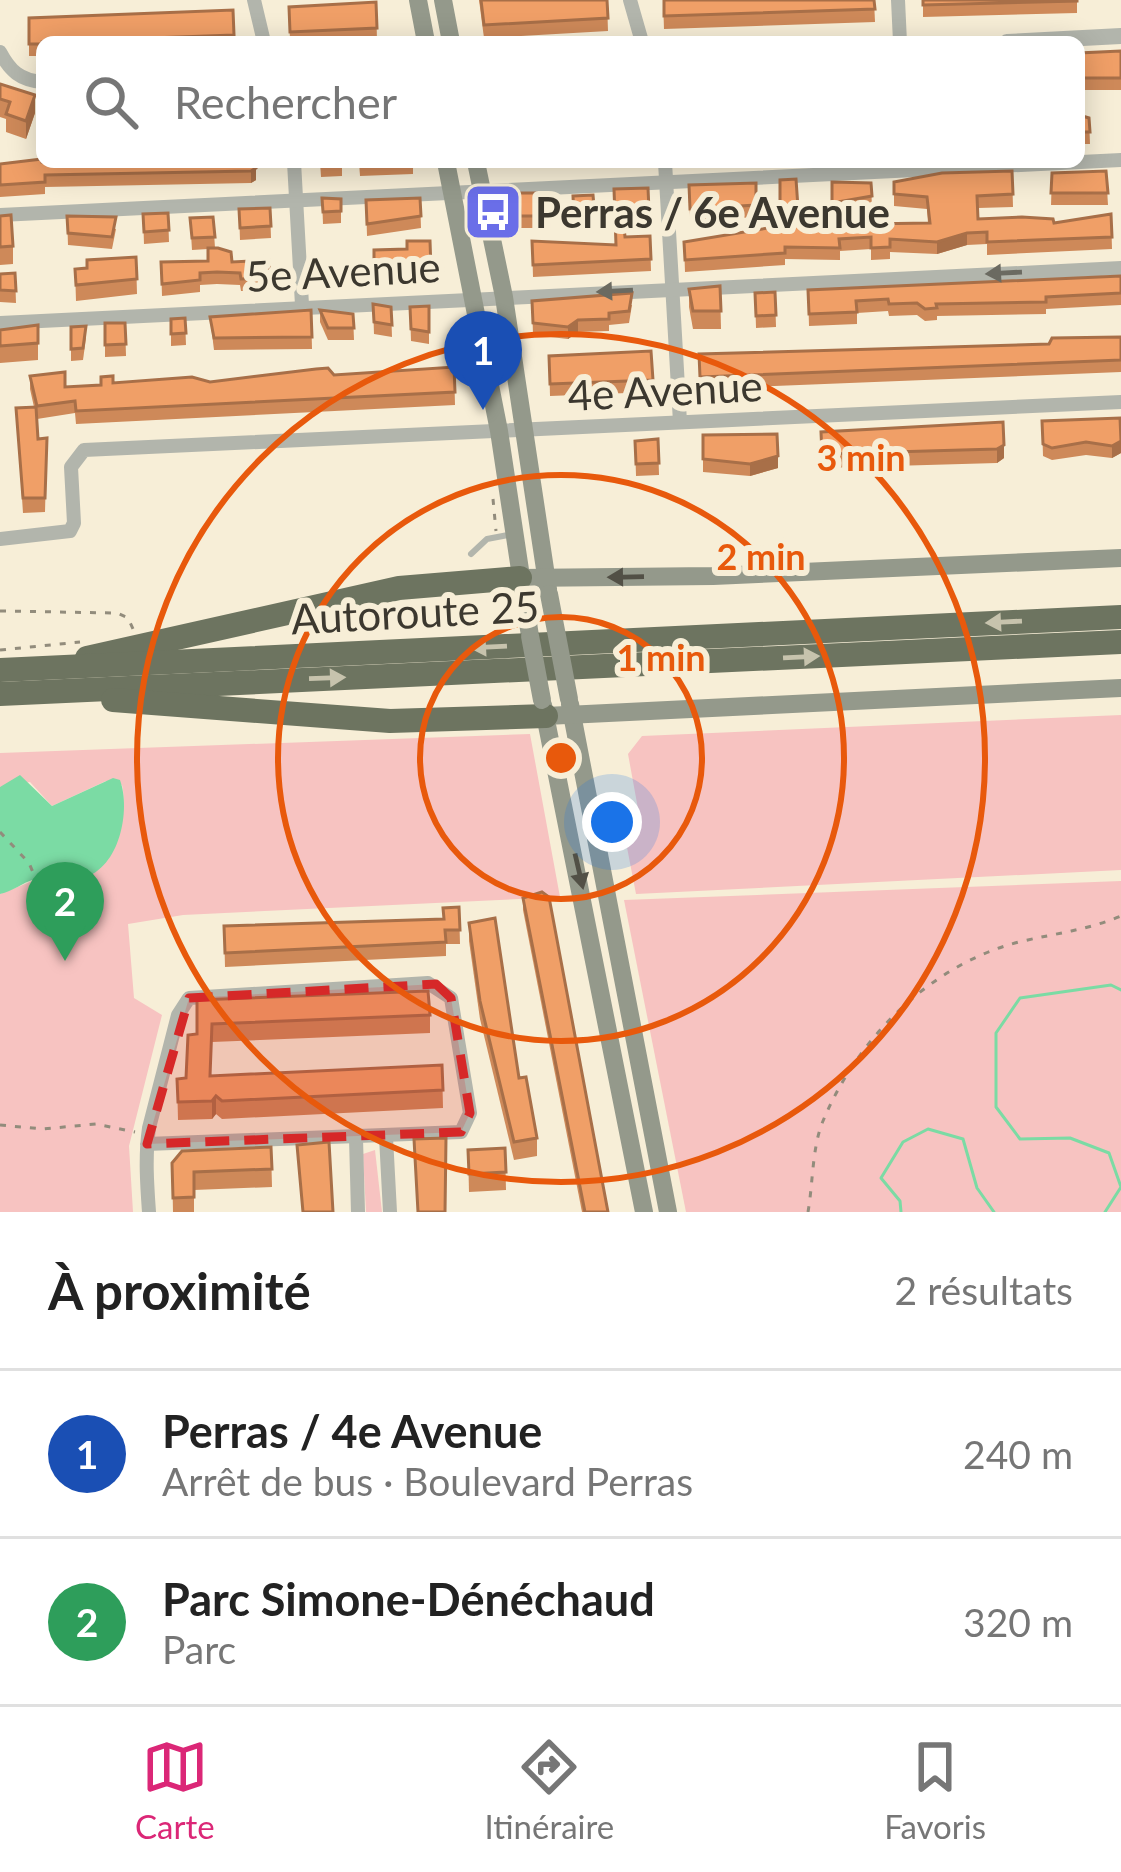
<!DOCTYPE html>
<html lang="fr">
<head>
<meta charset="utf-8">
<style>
	body { margin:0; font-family:Lato,sans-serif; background:#f6f6f6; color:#222 }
	.you { position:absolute; left:612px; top:822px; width:42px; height:42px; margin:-30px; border:9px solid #fff; border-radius:50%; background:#1a73e8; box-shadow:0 0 0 18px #1a73e833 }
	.badge { display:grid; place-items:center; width:78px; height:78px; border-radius:50%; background:#db2777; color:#fff; font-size:39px; font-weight:700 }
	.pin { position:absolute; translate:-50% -99px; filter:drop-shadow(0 3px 6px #0008) }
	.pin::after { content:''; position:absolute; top:63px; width:42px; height:36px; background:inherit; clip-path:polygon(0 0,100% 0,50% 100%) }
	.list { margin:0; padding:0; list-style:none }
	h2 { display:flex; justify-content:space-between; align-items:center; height:156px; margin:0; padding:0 48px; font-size:51px }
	h2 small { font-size:39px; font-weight:400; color:#767676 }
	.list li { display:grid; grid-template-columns:78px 1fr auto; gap:36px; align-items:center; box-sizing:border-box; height:168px; padding:0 48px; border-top:3px solid #e0e0e0 }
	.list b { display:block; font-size:45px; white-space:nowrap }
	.list p { margin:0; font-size:39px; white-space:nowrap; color:#767676 }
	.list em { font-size:39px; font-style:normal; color:#767676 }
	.icon { flex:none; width:66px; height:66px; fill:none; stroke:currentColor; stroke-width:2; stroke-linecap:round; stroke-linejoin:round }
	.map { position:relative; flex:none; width:1121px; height:1212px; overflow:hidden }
	.search { position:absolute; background:#fff; box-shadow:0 6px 30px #0003; left:36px; right:36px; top:36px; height:132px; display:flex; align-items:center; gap:30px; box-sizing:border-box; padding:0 42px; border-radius:18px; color:#767676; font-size:45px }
	.sheet { height:492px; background:#fff }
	nav { display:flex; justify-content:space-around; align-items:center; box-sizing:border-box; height:168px; border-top:3px solid #e0e0e0; background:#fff; font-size:33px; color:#767676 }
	nav a { display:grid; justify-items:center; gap:6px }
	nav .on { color:#db2777 }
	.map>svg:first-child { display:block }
	.green { fill:#f7c3c1 }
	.water { fill:#7bdba4 }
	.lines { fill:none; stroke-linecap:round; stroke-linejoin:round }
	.stream { stroke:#7bdba4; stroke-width:3 }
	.path { stroke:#928c7c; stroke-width:3; stroke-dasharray:6 9; stroke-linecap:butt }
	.service { stroke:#b2b5ac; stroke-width:6 }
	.minor { stroke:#b2b5ac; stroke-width:14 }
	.tertiary { stroke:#b2b5ac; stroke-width:16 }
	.secondary { stroke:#94998b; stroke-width:18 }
	.motorway { stroke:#6d7460; stroke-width:24 }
	.secondary-bridge { stroke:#94998b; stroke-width:18 }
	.wall { fill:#ce8959 }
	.shaded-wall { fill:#a86f48 }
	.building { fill:#f09f67; stroke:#a86f48; stroke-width:3 }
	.oneway { fill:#6b6a61 }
	.oneway2 { fill:#525046 }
	.oneway3 { fill:#c7c3ad }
	.marked { fill:#d62828; fill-opacity:0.2; stroke:#d62828; stroke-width:9; stroke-dasharray:24 15; stroke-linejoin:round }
	.ring { fill:none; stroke:#e8590c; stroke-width:6 }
	.labels { text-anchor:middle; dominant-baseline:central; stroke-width:12; stroke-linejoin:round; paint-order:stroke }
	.poi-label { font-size:42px; font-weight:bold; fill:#3c382f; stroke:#f7eed7; text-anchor:start }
	.street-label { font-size:42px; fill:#3c382f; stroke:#f7eed7 }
	.centre { fill:#e8590c; stroke:#f7eed7; stroke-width:6 }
	.ring-label { font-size:36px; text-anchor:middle; font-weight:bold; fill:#e8590c; stroke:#f7eed7; stroke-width:12; stroke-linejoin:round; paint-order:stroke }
</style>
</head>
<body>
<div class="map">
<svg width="1121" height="1212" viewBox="0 0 1121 1212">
	<rect width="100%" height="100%" fill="#f7eed7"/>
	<g class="green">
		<polygon points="1121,715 1121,870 636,894 625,837 641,825 628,754 642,736"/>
		<path d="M530,734L560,897L183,915L128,924L134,998L162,1015L129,1146L133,1212H0V894L40,878L73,879C97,850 131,825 122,785L106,781L52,806L30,782L0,787V753Z"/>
		<polygon points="1121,881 1121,1212 686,1212 624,900"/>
		<polygon points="375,1150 382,1212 366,1212 363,1154"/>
	</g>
	<path class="water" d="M20,775L52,806L113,778L120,780C131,810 120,868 83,878C67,883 51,875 35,879C22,883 13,891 0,894V787Z"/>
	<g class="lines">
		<g class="stream">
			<polyline points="901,1212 900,1201 881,1178 903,1142 928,1129 963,1139 977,1188 994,1212"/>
			<polyline points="1105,1212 1121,1187 1109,1153 1070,1138 1020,1139 996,1107 996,1033 1020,998 1111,985 1121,990"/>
		</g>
		<g class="path">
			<polyline points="493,499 496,531"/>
			<polyline points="0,611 117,613 128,618 134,631"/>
			<polyline points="0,650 80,642"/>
			<polyline points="0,832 29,863 41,891"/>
			<polyline points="0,1125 43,1129 96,1124 135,1132"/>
			<path d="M808,1212C813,1184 812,1147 823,1121C858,1037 933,962 1023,941C1058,933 1087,930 1121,916"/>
		</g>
		<polyline class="service" points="471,554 487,539 508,535"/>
		<g class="minor">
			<polyline points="254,0 264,42"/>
			<polyline points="630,0 642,42"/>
			<polyline points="898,0 900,42"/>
			<path d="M0,52C10,71 20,80 42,82"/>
			<polyline points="294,162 302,305"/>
			<polyline points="665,162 680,422"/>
			<polyline points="0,215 1121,160"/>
			<polyline points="0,323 1121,268"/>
			<polyline points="0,539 70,531 74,523 71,467 84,450 1121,402"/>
			<polyline points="386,1137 390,1212"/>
			<polyline points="356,1138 358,1212"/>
			<path d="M147,1144L461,1132L470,1113L451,998L428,983L189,998L178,1015L149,1128C145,1156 147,1184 149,1212"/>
		</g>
		<polyline class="tertiary" points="1007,42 1121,36"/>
		<g class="secondary">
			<polyline points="418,0 426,42"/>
			<polyline points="443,0 451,42"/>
			<polyline points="446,162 499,431 530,636"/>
			<polyline points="476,162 504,297 548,589"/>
			<polyline points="520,578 713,576 1121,558"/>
			<polyline points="570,704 668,1212"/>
			<polyline points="543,705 644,1212"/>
			<polyline points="546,716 1121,688"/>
		</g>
		<g class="motorway">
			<polyline points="87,658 399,588 520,578"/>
			<polyline points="0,670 1121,617"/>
			<polyline points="0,694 1121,642"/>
			<polyline points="113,700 390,721 546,716"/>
		</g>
		<g class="secondary-bridge">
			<polyline points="549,594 569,699"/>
			<polyline points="530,636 542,700"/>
		</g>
	</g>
	<g class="wall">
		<polygon points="479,0 607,0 608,31 484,38"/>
		<polygon points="663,0 874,0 875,22 664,29"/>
		<polygon points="923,0 1077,0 1077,13 923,17"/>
		<polygon points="376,2 377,40 290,42 289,7"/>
		<polygon points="233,10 234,42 42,42 42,56 29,56 29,18"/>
		<polygon points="1121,51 1121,90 1079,90 1079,53"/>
		<polygon points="0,84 35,113 26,139 6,132 6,119 0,117"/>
		<polygon points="1079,115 1089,118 1090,144 1079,144"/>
		<polygon points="255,162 256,180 251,183 45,187 45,194 0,197 0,164"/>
		<polygon points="320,162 342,162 342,176 321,177"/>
		<polygon points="359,162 413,162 413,174 360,176"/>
		<polygon points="511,162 556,162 556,166 512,167"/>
		<polygon points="581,162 631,162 581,167"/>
		<polygon points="1012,171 1013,207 978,208 978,219 1054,223 1111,214 1112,249 987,255 987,244 967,245 937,254 890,252 890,259 871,260 871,249 840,251 840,260 785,259 785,265 685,272 684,242 799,222 810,227 928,223 927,209 894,206 894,182"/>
		<polygon points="1106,171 1108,205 1051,205 1052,173"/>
		<polygon points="832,182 871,183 872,208 832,215"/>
		<polygon points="756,183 756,217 690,221 689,185"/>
		<polygon points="614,189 649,222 624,228 625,237 650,236 651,271 533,277 532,241 616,245"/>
		<polygon points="519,193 538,193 538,228 520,228"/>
		<polygon points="573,196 595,218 595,230 574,231"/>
		<polygon points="322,198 341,199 341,223 323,224"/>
		<polygon points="420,198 421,228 367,236 366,200"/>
		<polygon points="270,208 271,238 240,240 239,209"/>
		<polygon points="168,213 169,242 144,244 143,214"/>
		<polygon points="0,216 13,246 13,264 0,265"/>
		<polygon points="67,216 116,229 112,249 68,245"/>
		<polygon points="213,217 215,248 232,262 269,260 270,290 241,291 240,285 217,284 200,285 200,292 162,296 161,262 208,261 208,249 192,250 190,218"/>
		<polygon points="430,241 431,284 374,283 374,250 407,249"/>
		<polygon points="136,257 137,294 76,301 75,269 87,268"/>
		<polygon points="15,273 16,303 0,302 0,274"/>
		<polygon points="1121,276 1121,305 1046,309 1046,314 937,316 937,320 925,321 917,315 889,316 888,311 857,313 857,324 809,326 808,290"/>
		<polygon points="720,286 721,329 693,329 689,307 689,289"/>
		<polygon points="775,292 776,327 756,328 755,293"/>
		<polygon points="532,301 632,305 629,323 609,325 609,331 578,332 568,339 533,335"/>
		<polygon points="373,304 391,307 392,337 374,334"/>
		<polygon points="429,306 429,344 411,341 410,307"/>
		<polygon points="311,310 312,349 214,350 210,317"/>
		<polygon points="320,310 353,314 354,340 328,340 320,322"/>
		<polygon points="185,318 186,345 171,346 171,319"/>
		<polygon points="105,323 125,323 126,356 105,357"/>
		<polygon points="38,325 38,360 0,363 0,330"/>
		<polygon points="71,327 86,338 83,360 71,361"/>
		<polygon points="1121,337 1121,372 700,389 699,354 1049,344"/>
		<polygon points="651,351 653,392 550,396 549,356"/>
		<polygon points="454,367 455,405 76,424 75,413 37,419 38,439 47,438 45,512 23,513 16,408 34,407 30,389 30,376 65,387 113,383 210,382"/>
		<polygon points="1120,418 1121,453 1112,458 1086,455 1052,460 1043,456 1042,421"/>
		<polygon points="1003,422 1004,458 997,463 822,468 821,432"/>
		<polygon points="703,435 778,468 750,476 703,472"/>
		<polygon points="658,439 659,475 636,476 635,441"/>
		<polygon points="523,898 608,1212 582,1212 523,910"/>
		<polygon points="459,907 460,944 446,944 446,956 225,967 224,926 443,919"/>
		<polygon points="469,923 537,1138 537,1156 514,1160 480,1019 469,941"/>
		<polygon points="197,1000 430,1015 430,1033 212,1042 210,1076 442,1065 443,1108 222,1119 216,1114 212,1119 178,1120 177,1079 186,1078 197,1034"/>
		<polygon points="271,1147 272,1187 194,1190 194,1212 173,1212 172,1163"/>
		<polygon points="505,1148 506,1190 469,1192 468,1150"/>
	</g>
	<g class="shaded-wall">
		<polygon points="35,95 35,113 26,139 26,121"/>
		<polygon points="256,168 256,180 251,183 251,171"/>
		<polygon points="649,210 649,222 623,228 623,216"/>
		<polygon points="967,233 967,245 937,254 937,242"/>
		<polygon points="578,320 578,332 568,339 568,327"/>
		<polygon points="1121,441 1121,453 1112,458 1112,446"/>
		<polygon points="1004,445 1004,458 997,463 997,449"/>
		<polygon points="778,456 778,468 750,476 750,464"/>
		<polygon points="216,1096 216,1114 212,1119 212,1101"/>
	</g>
	<g class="building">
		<polygon points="481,0 607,0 608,18 484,25"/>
		<polygon points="664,0 874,0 875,9 664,16"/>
		<polygon points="923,0 1077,0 1077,1 923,5"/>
		<polygon points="376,2 377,28 290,32 289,7"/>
		<polygon points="233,10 234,35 42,42 42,44 29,44 29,18"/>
		<polygon points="1121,51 1121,78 1079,78 1079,53"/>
		<polygon points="0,84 35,95 26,121 6,114 10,102 0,99"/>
		<polygon points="1079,115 1089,118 1090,132 1079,132"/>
		<polygon points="42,159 42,162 255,162 256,168 251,171 45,175 45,182 0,185 0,164"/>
		<polygon points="321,162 342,162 342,164 321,165"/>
		<polygon points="1012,171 1013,194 977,196 978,219 1022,217 1053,219 1054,223 1111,214 1112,237 987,242 987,232 967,233 937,242 890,239 890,247 871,248 871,237 839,239 840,248 785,247 785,253 685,260 684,242 780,226 780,180 796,179 799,222 810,222 810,227 863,215 864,224 930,223 927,197 894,194 894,182 942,173"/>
		<polygon points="1106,171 1108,193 1051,193 1052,173"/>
		<polygon points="832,182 871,183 872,196 832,203"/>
		<polygon points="756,183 756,205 690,209 689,185"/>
		<polygon points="648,188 649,210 623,216 625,237 650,236 651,259 533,265 532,241 616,245 614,189"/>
		<polygon points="519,193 538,193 538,216 520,216"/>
		<polygon points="593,195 595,218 574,219 573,196"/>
		<polygon points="322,198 341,199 341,211 323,212"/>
		<polygon points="420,198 421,216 367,224 366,200"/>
		<polygon points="270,208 271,226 240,228 239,209"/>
		<polygon points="168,213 169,230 144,232 143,214"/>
		<polygon points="11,215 13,246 0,247 0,216"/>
		<polygon points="67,216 116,217 112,237 68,233"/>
		<polygon points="213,217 215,237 192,238 190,218"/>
		<polygon points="407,241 430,241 431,269 374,268 374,250 407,249"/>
		<polygon points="208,248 218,248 231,252 232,262 269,260 270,278 241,279 240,273 217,272 200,273 200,280 162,284 161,262 208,261"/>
		<polygon points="136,257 137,279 76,285 75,269 87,268 87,260"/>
		<polygon points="15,273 16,291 0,290 0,274"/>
		<polygon points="1121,276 1121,293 1046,297 1046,302 936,304 937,308 925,309 917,303 889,304 888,299 856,301 857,312 809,314 808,290"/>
		<polygon points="720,286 721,311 693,311 689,289"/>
		<polygon points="775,292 776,315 756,316 755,293"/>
		<polygon points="632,293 629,311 609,313 609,319 578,320 568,327 533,323 532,301"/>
		<polygon points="373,304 391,307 392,325 374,322"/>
		<polygon points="429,306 429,332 411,329 410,307"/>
		<polygon points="311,310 312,337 214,338 210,317"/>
		<polygon points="320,310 353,314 354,328 328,328"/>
		<polygon points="185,318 186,333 171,334 171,319"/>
		<polygon points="105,323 125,323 126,344 105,345"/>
		<polygon points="38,325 38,343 0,346 0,330"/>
		<polygon points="86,326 83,348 71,349 71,327"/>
		<polygon points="1121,337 1121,360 700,377 699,354 1049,344 1052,338"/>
		<polygon points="651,351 653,380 550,384 549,356"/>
		<polygon points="454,367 455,392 76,411 75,401 37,406 30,376 65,372 65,387 101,385 101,377 113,376 113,383 192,377 210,382 316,369 328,368 334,375"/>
		<polygon points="36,407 38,439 47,438 45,498 23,498 16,408"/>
		<polygon points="1120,418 1121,441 1112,446 1086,442 1052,448 1043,444 1042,421"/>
		<polygon points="1003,422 1004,445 997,449 822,454 821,432"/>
		<polygon points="777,434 778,456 750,464 703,459 703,435"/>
		<polygon points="658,439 659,463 636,464 635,441"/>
		<polygon points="542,892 549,897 608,1212 585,1212 523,898"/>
		<polygon points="459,907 460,930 445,930 446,942 225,953 224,926 444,919 443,908"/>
		<polygon points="495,918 519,1078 526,1077 537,1138 514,1142 480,1001 469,923"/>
		<polygon points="428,991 430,1015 212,1024 210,1076 442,1065 443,1090 222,1101 216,1096 212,1101 178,1102 177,1079 186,1078 188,1035 197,1034 197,1000"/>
		<polygon points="446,1138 445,1212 418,1212 414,1139"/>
		<polygon points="329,1142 333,1212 303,1212 297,1145"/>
		<polygon points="271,1147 272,1169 194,1172 194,1197 173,1198 172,1163 182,1151"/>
		<polygon points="505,1148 506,1172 469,1174 468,1150"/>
	</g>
	<defs><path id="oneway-solid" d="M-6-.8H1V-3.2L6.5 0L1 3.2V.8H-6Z" transform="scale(3)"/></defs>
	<g class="oneway">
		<use href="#oneway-solid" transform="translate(1004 273) rotate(177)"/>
		<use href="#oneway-solid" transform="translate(615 291) rotate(177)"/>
	</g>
	<g class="oneway2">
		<use href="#oneway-solid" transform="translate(626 577) rotate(179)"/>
		<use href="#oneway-solid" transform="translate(579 871) rotate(77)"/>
	</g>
	<g class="oneway3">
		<use href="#oneway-solid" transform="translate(1004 622) rotate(177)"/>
		<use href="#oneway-solid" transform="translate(489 647) rotate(177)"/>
		<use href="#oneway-solid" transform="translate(801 657) rotate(-3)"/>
		<use href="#oneway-solid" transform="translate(327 678) rotate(-2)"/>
	</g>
	<path class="marked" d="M436,984L451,998L470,1113L461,1132L147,1144L189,998Z"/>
	<g class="ring">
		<circle cx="561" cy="758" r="141"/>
		<circle cx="561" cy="758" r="283"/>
		<circle cx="561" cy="758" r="424"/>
	</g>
	<defs>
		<g id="bus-square" transform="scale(3)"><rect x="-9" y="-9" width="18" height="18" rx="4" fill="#6a6ee8" stroke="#f7eed7"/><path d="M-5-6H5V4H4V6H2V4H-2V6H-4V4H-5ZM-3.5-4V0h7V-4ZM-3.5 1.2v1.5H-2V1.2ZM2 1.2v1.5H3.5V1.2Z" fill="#fff"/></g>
	</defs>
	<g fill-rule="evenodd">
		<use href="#bus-square" x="493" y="212"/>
	</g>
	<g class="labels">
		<g class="poi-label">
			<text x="535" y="212">Perras / 6e Avenue</text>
		</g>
		<g class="street-label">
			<text transform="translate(343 271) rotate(-3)">5e Avenue</text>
			<text transform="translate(665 390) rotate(-3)">4e Avenue</text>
			<text transform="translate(415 612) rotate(-3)">Autoroute 25</text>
		</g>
	</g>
	<circle cx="561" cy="758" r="18" class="centre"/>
	<g class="ring-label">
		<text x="861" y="471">3 min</text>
		<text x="761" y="570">2 min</text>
		<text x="661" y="671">1 min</text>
	</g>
</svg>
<div class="you"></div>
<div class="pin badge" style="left:483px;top:410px;background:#1a4fb4">1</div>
<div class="pin badge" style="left:65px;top:961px;background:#2e9e5b">2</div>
<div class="search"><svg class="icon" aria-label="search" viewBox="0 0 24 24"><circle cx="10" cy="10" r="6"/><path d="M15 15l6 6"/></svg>Rechercher</div>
</div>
<section class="sheet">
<h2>À proximité<small>2 résultats</small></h2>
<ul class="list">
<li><span class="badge" style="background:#1a4fb4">1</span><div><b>Perras / 4e Avenue</b><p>Arrêt de bus · Boulevard Perras</p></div><em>240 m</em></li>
<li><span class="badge" style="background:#2e9e5b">2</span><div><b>Parc Simone-Dénéchaud</b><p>Parc</p></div><em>320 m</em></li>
</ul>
</section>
<nav>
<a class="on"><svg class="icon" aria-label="map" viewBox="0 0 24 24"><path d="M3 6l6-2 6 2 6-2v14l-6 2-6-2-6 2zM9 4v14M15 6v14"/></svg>Carte</a>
<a><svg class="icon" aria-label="directions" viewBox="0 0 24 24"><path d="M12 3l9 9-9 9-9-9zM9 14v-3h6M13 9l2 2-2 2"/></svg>Itinéraire</a>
<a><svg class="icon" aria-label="saved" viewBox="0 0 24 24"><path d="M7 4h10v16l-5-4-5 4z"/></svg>Favoris</a>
</nav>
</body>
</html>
